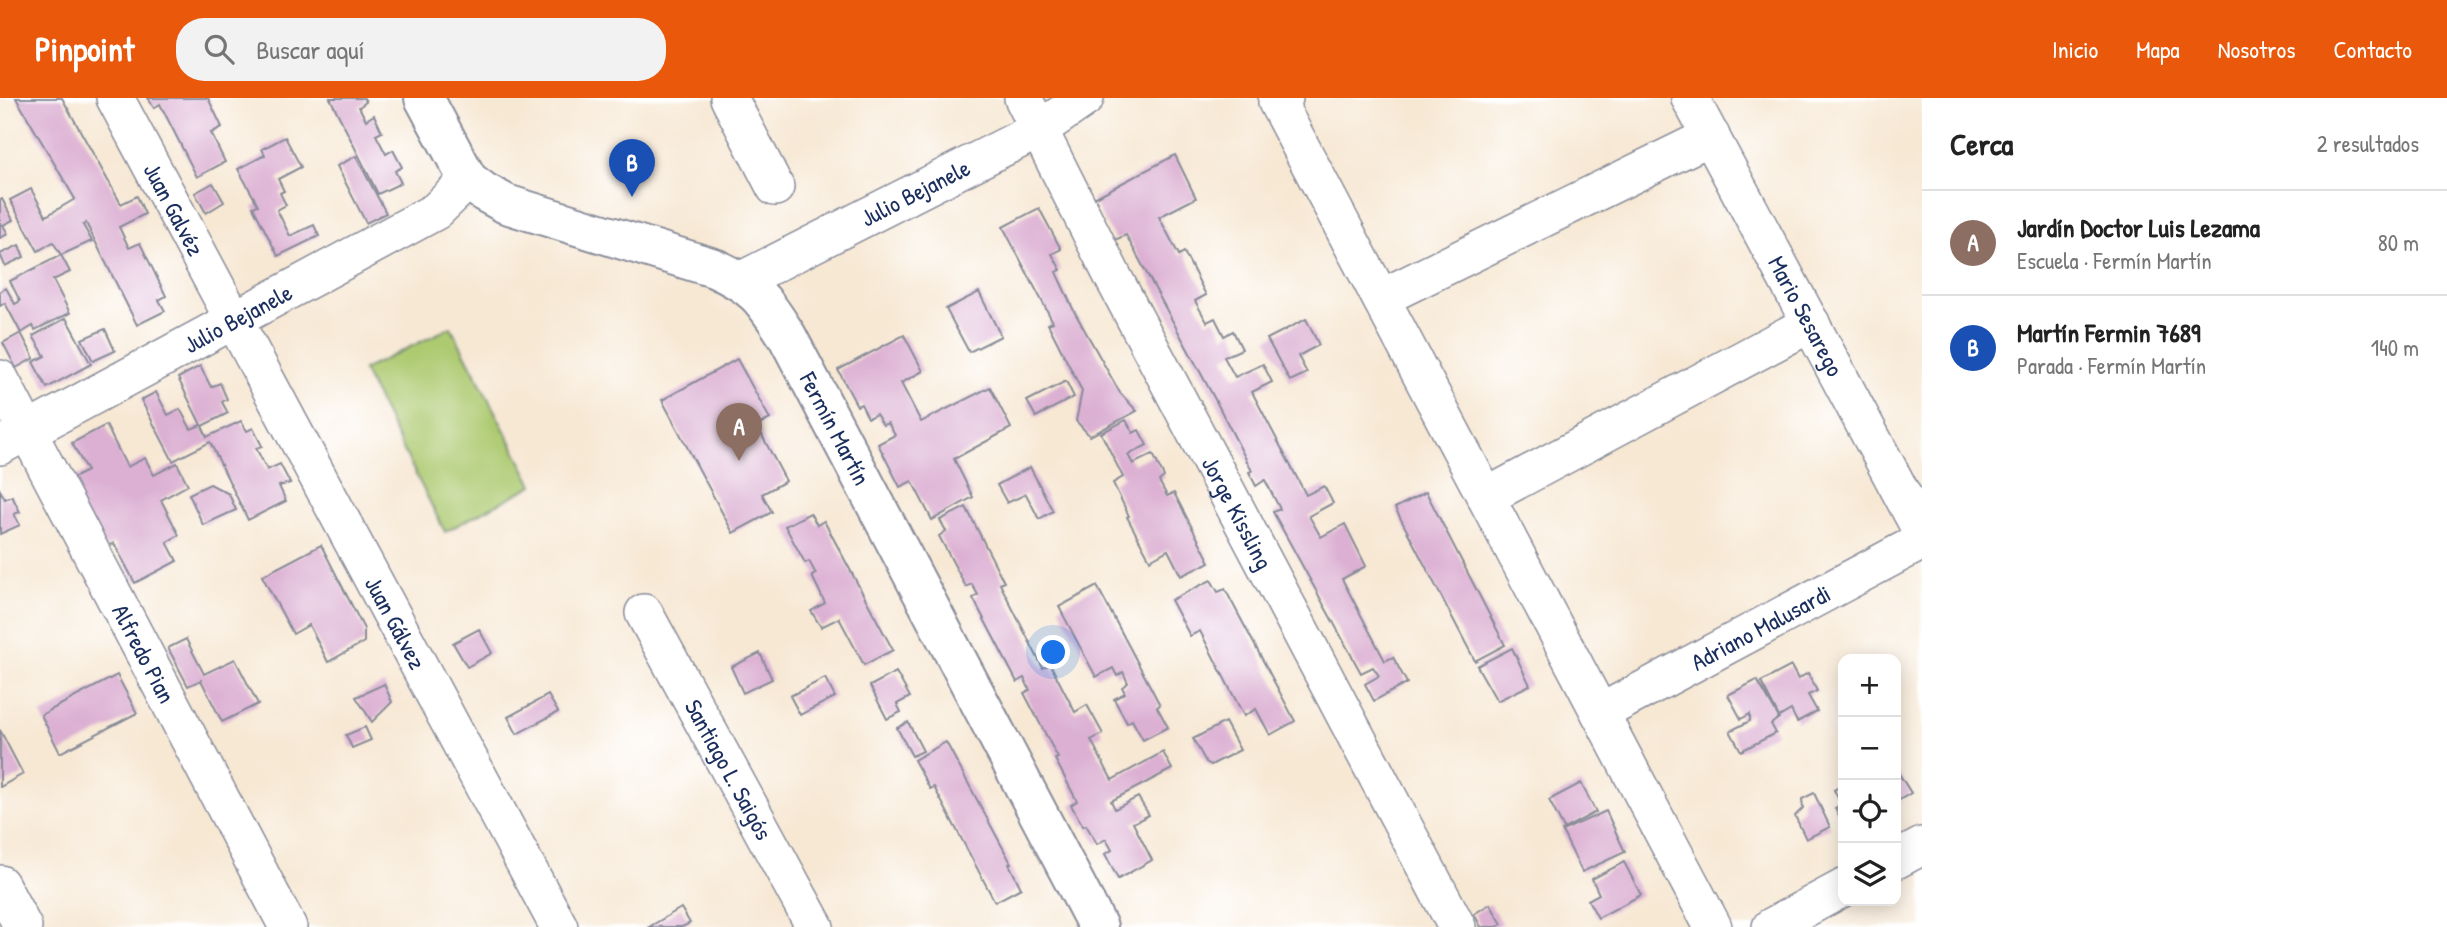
<!DOCTYPE html>
<html lang="es">
<head>
<meta charset="utf-8">
<style>
	body { margin:0; font-family:"Patrick Hand",sans-serif; background:#f2f2f2; color:#222 }
	.controls { position:absolute; right:21px; bottom:21px; display:grid; overflow:hidden; border-radius:14px; box-shadow:0 4px 18px #0003 }
	.controls button { width:63px; height:63px; display:grid; place-items:center; padding:0; border:0; border-bottom:2px solid #e0e0e0; background:#fff; color:#222; font:35px sans-serif }
	.you { position:absolute; left:1054px; top:555px; width:24px; height:24px; margin:-18px; border:5px solid #fff; border-radius:50%; background:#1a73e8; box-shadow:0 0 0 10px #1a73e833 }
	.badge { display:grid; place-items:center; width:46px; height:46px; border-radius:50%; background:#ea580c; color:#fff; font-size:23px; font-weight:700 }
	.pin { position:absolute; translate:-50% -58px; filter:drop-shadow(0 2px 4px #0008) }
	.pin::after { content:''; position:absolute; top:37px; width:24px; height:21px; background:inherit; clip-path:polygon(0 0,100% 0,50% 100%) }
	.list { margin:0; padding:0; list-style:none }
	h2 { display:flex; justify-content:space-between; align-items:center; height:91px; margin:0; padding:0 28px; font-size:30px }
	h2 small { font-size:23px; font-weight:400; color:#767676 }
	.list li { display:grid; grid-template-columns:46px 1fr auto; gap:21px; align-items:center; box-sizing:border-box; height:105px; padding:0 28px; border-top:2px solid #e0e0e0 }
	.list b { display:block; font-size:26px; white-space:nowrap }
	.list p { margin:0; font-size:23px; white-space:nowrap; color:#767676 }
	.list em { font-size:23px; font-style:normal; color:#767676 }
	.icon { flex:none; width:38px; height:38px; fill:none; stroke:currentColor; stroke-width:2; stroke-linecap:round; stroke-linejoin:round }
	.map { position:relative; flex:none; width:1922px; height:829px; overflow:hidden }
	header { display:flex; align-items:center; gap:42px; box-sizing:border-box; height:98px; padding:0 35px; background:#ea580c; color:#fff }
	header strong { font-size:33px }
	nav { display:flex; gap:38px; margin-inline-start:auto; font-size:24px }
	.search { width:490px; height:63px; background:#f2f2f2; display:flex; align-items:center; gap:18px; box-sizing:border-box; padding:0 24px; border-radius:28px; color:#767676; font-size:26px }
	main { display:flex }
	aside { flex:1; background:#fff }
	.map>svg:first-child { display:block }
	.green { fill:#adca71; stroke:#647c68; stroke-width:2 }
	.building { fill:#dcb0d3 }
	.lines { fill:none; stroke-linecap:round; stroke-linejoin:round }
	.minor-casing { stroke:#898c99; stroke-width:40 }
	.secondary-casing { stroke:#898c99; stroke-width:42 }
	.minor { stroke:#fff; stroke-width:37 }
	.secondary { stroke:#fff; stroke-width:38 }
	.labels { text-anchor:middle; dominant-baseline:central; stroke-width:5; stroke-linejoin:round; paint-order:stroke }
	.street-label { font-size:24px; fill:#1b2f5e; stroke:#fff }
</style>
</head>
<body>
<header>
<strong>Pinpoint</strong>
<div class="search"><svg class="icon" aria-label="search" viewBox="0 0 24 24"><circle cx="10" cy="10" r="6"/><path d="M15 15l6 6"/></svg>Buscar aquí</div>
<nav><a>Inicio</a><a>Mapa</a><a>Nosotros</a><a>Contacto</a></nav>
</header>
<main>
<div class="map">
<svg width="1922" height="829" viewBox="0 0 1922 829">
	<rect width="100%" height="100%" fill="#fff"/>
	<filter id="ink" filterUnits="userSpaceOnUse"><feTurbulence type="fractalNoise" baseFrequency=".0143" numOctaves="2"/><feDisplacementMap in="SourceGraphic" scale="14" xChannelSelector="R" yChannelSelector="G"/><feConvolveMatrix kernelMatrix="1 2 1 2 8 2 1 2 1" color-interpolation-filters="sRGB"/></filter>
	<filter id="wash" filterUnits="userSpaceOnUse"><feTurbulence type="fractalNoise" baseFrequency=".00686" numOctaves="4" result="noise"/><feDisplacementMap in="SourceGraphic" scale="28" xChannelSelector="R" yChannelSelector="G"/><feGaussianBlur stdDeviation="1.57" result="paint"/><feColorMatrix in="noise" values="0 0 0 0 0 0 0 0 0 0 0 0 0 0 0 0 0 1.4 0 .05"/><feComposite in="paint" operator="in"/></filter>
	<g filter="url(#wash)">
		<rect width="100%" height="100%" fill="#f7e8d4"/>
		<polygon class="green" points="451,229 533,387 445,434 363,272"/>
		<g id="blocks">
			<g class="building">
				<polygon points="16,0 62,0 121,106 137,98 145,116 119,129 129,150 140,145 166,198 159,202 165,213 137,227 86,125 83,127 92,143 61,157 53,144 38,153 10,102 31,91 46,118 75,101"/>
				<polygon points="148,0 208,0 222,29 211,35 225,64 197,79 160,6 154,10"/>
				<polygon points="330,0 364,0 366,4 359,9 366,22 374,17 382,34 376,37 386,56 393,52 402,69 395,73 401,85 378,96"/>
				<polygon points="285,39 301,69 278,81 284,93 280,95 286,107 277,112 290,138 314,127 319,138 278,158 253,109 258,107 238,71 265,57 262,51"/>
				<polygon points="1175,57 1196,100 1159,119 1179,157 1184,154 1206,197 1195,203 1207,224 1215,220 1224,238 1233,233 1242,251 1224,259 1235,279 1263,266 1272,284 1252,294 1306,397 1324,388 1333,405 1309,418 1321,439 1345,426 1366,468 1342,481 1385,563 1393,559 1407,585 1374,603 1365,586 1379,578 1373,569 1361,575 1273,414 1280,411 1265,382 1256,388 1249,374 1252,373 1218,307 1126,137 1115,142 1092,101"/>
				<polygon points="356,58 386,115 366,125 337,68"/>
				<polygon points="213,85 224,104 206,115 195,95"/>
				<polygon points="2,101 13,122 3,127 8,136 0,140 0,102"/>
				<polygon points="1039,110 1061,151 1052,156 1061,172 1056,174 1074,213 1120,295 1137,313 1090,338 1076,323 1082,293 1048,226 1053,224 1003,129"/>
				<polygon points="19,147 24,159 5,168 0,156"/>
				<polygon points="61,157 70,174 53,182 70,215 35,232 33,228 21,235 5,205 0,208 0,193 6,190 15,206 20,203 10,183"/>
				<polygon points="979,194 1001,238 969,254 946,211"/>
				<polygon points="66,220 91,266 47,290 33,264 45,258 33,238"/>
				<polygon points="1306,221 1319,247 1298,258 1307,275 1290,283 1267,241"/>
				<polygon points="105,231 115,253 93,263 82,241"/>
				<polygon points="21,235 34,260 16,270 3,245"/>
				<polygon points="904,237 923,273 901,285 921,324 990,289 1011,330 954,361 973,399 932,422 912,383 900,389 878,346 895,337 888,325 883,327 876,316 868,320 861,306 857,308 838,272"/>
				<polygon points="737,261 770,321 757,328 786,383 762,396 772,414 733,435 662,302"/>
				<polygon points="200,268 211,289 220,285 227,301 222,304 228,315 202,328 207,339 241,323 247,333 253,330 262,348 256,350 267,372 280,366 290,385 279,388 286,403 248,422 210,344 173,363 141,302 156,294 168,317 180,311 191,331 201,327 178,280"/>
				<polygon points="1066,283 1074,299 1036,319 1027,303"/>
				<polygon points="1126,322 1133,335 1139,332 1147,347 1128,357 1133,366 1153,356 1164,379 1159,383 1167,398 1174,395 1210,464 1181,478 1168,452 1150,462 1127,419 1129,418 1113,385 1123,379 1101,335"/>
				<polygon points="106,327 127,369 145,360 154,377 177,365 188,387 161,402 179,437 167,444 177,463 135,485 114,445 101,452 65,384 87,373 72,345"/>
				<polygon points="1030,369 1053,413 1039,421 1026,396 1007,405 997,387"/>
				<polygon points="210,386 229,396 236,412 203,427 189,396"/>
				<polygon points="0,392 5,401 12,398 20,414 14,416 20,427 0,436"/>
				<polygon points="1426,394 1505,547 1475,563 1395,410"/>
				<polygon points="966,409 1004,484 1000,486 1043,570 1050,566 1075,614 1087,607 1103,636 1091,642 1112,682 1163,654 1172,671 1111,703 1115,711 1138,699 1149,717 1133,725 1152,762 1118,781 1105,756 1112,752 1106,741 1097,746 1086,727 1083,728 1071,707 1077,703 1055,661 1058,660 1024,595 1030,592 1024,580 1017,584 973,500 978,497 972,486 966,489 939,438 946,433 940,422"/>
				<polygon points="810,415 817,427 824,423 893,552 864,567 839,520 821,529 811,513 825,505 812,478 816,476 809,463 805,465 785,428"/>
				<polygon points="321,447 364,531 364,544 328,564 309,527 293,536 262,478"/>
				<polygon points="1211,482 1218,494 1225,491 1295,623 1270,637 1256,611 1244,618 1200,533 1190,538 1171,502"/>
				<polygon points="1097,488 1160,607 1157,609 1168,629 1143,642 1132,622 1127,625 1114,601 1125,595 1122,589 1128,585 1123,574 1117,578 1113,570 1096,579 1059,509"/>
				<polygon points="479,531 492,555 467,569 453,545"/>
				<polygon points="186,541 204,576 235,561 258,606 222,624 201,582 188,588 168,550"/>
				<polygon points="1512,550 1530,587 1497,603 1477,568"/>
				<polygon points="760,555 772,581 743,595 731,569"/>
				<polygon points="1791,568 1798,581 1808,575 1817,593 1808,597 1817,613 1797,624 1791,612 1779,619 1761,584"/>
				<polygon points="896,574 910,599 897,606 901,614 887,621 870,588"/>
				<polygon points="117,577 137,615 60,655 41,617"/>
				<polygon points="825,580 835,599 800,617 790,598"/>
				<polygon points="1757,582 1779,620 1771,626 1776,635 1741,653 1730,633 1750,623 1750,616 1741,621 1728,597"/>
				<polygon points="384,586 392,604 372,624 356,599"/>
				<polygon points="548,597 558,614 517,636 508,619"/>
				<polygon points="908,624 923,653 912,658 897,630"/>
				<polygon points="1225,624 1240,652 1211,667 1206,664 1193,641"/>
				<polygon points="365,629 371,642 352,650 346,637"/>
				<polygon points="0,632 23,676 0,689"/>
				<polygon points="946,644 1011,765 1009,766 1021,790 995,804 934,689 930,691 914,662"/>
				<polygon points="1896,671 1911,695 1896,704"/>
				<polygon points="1581,685 1596,714 1564,731 1549,702"/>
				<polygon points="1843,687 1843,726 1835,710 1841,706 1834,692"/>
				<polygon points="1814,695 1830,729 1806,741 1795,718 1803,710 1802,701"/>
				<polygon points="1606,713 1625,754 1582,774 1562,733"/>
				<polygon points="1624,764 1641,797 1598,820 1588,802 1599,796 1592,781"/>
				<polygon points="1490,806 1502,826 1497,829 1481,829 1474,816"/>
				<polygon points="681,810 690,825 682,829 649,829"/>
			</g>
		</g>
	</g>
	<g filter="url(#ink)">
		<use href="#blocks" fill-opacity="0" stroke="#898c99" stroke-width="2"/>
		<g class="lines">
			<g class="minor-casing">
				<g id="minor">
					<path id="s1" d="M115,0L559,829"/>
					<polyline points="729,0 775,89"/>
					<path id="s2" d="M1023,0L1112,177L1457,829"/>
					<polyline points="1284,0 1277,4 1713,829"/>
					<path id="s3" d="M1690,0L1922,434"/>
					<path id="s4" d="M742,182L1040,31L1085,0"/>
					<polyline points="1381,200 1711,38"/>
					<path id="s5" d="M0,281L288,829"/>
					<path id="s6" d="M0,348L436,113L468,82"/>
					<polyline points="1486,399 1811,225"/>
					<path id="s7" d="M644,515L815,829"/>
					<path id="s8" d="M1600,615L1922,443"/>
					<polyline points="1896,762 1922,748"/>
					<polyline points="0,786 23,829"/>
					<polyline points="1771,829 1843,790"/>
				</g>
			</g>
			<g class="secondary-casing">
				<g id="secondary">
					<path id="s9" d="M424,0L468,82L484,94L506,106L714,170C756,189 763,201 787,238L1098,829"/>
				</g>
			</g>
			<use href="#minor" class="minor"/>
			<use href="#secondary" class="secondary"/>
		</g>
	</g>
	<g class="labels">
		<g class="street-label">
			<text stroke="none"><textPath href="#s4" startOffset="194">Julio Bejanele</textPath></text>
			<text stroke="none"><textPath href="#s1" startOffset="126">Juan Galvéz</textPath></text>
			<text stroke="none"><textPath href="#s3" startOffset="247">Mario Sesarego</textPath></text>
			<text stroke="none"><textPath href="#s6" startOffset="270">Julio Bejanele</textPath></text>
			<text stroke="none"><textPath href="#s9" startOffset="562">Fermín Martín</textPath></text>
			<text stroke="none"><textPath href="#s2" startOffset="467">Jorge Kissling</textPath></text>
			<text stroke="none"><textPath href="#s1" startOffset="595">Juan Gálvez</textPath></text>
			<text stroke="none"><textPath href="#s8" startOffset="182">Adriano Malusardi</textPath></text>
			<text stroke="none"><textPath href="#s5" startOffset="310">Alfredo Pian</textPath></text>
			<text stroke="none"><textPath href="#s7" startOffset="178">Santiago L. Saigós</textPath></text>
		</g>
	</g>
</svg>
<div class="controls">
<button>+</button>
<button>−</button>
<button><svg class="icon" aria-label="locate" viewBox="0 0 24 24"><circle cx="12" cy="12" r="6"/><path d="M12 2v4M12 18v4M2 12h4M18 12h4"/></svg></button>
<button><svg class="icon" aria-label="layers" viewBox="0 0 24 24"><path d="M12 4l9 5-9 5-9-5zM3 14l9 5 9-5"/></svg></button>
</div>
<div class="you"></div>
<div class="pin badge" style="left:739px;top:363px;background:#8d6e63">A</div>
<div class="pin badge" style="left:632px;top:99px;background:#1a4fb4">B</div>
</div>
<aside>
<h2>Cerca<small>2 resultados</small></h2>
<ul class="list">
<li><span class="badge" style="background:#8d6e63">A</span><div><b>Jardín Doctor Luis Lezama</b><p>Escuela · Fermín Martín</p></div><em>80 m</em></li>
<li><span class="badge" style="background:#1a4fb4">B</span><div><b>Martín Fermin 7689</b><p>Parada · Fermín Martín</p></div><em>140 m</em></li>
</ul>
</aside>
</main>
</body>
</html>
